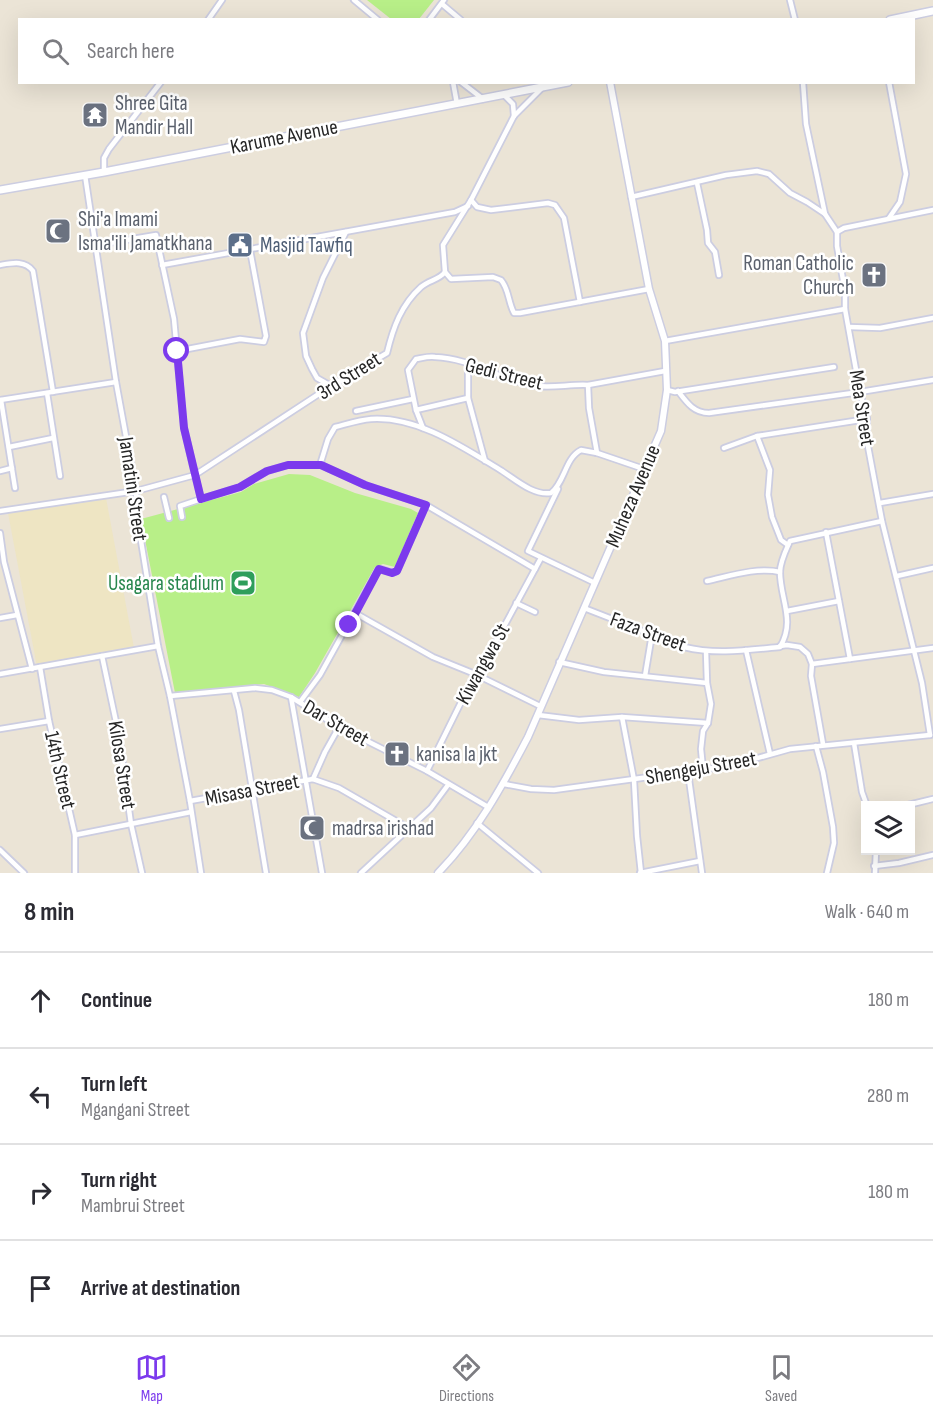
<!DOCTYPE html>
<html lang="en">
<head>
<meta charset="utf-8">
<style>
	body { margin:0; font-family:"Sofia Sans Condensed",sans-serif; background:#f2f2f3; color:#2b2b33 }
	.controls { position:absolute; right:18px; bottom:18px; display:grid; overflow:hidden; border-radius:0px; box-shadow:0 6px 24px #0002 }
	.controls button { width:54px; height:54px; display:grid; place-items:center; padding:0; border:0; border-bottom:2px solid #e1e1e2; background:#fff; color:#2b2b33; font:30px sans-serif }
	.stop { position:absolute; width:18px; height:18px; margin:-14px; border:4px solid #7c3aed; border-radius:50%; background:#fff }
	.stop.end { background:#7c3aed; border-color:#fff; box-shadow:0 2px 6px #0008 }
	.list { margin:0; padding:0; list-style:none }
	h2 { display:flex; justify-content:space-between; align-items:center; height:78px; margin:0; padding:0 24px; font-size:26px }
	h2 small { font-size:20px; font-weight:400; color:#7c7c81 }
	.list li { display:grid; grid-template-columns:39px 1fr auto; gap:18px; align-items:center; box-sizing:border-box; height:96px; padding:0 24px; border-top:2px solid #e1e1e2 }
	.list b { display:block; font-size:22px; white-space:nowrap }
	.list p { margin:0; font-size:20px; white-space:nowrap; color:#7c7c81 }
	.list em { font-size:20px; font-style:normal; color:#7c7c81 }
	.icon { flex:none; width:33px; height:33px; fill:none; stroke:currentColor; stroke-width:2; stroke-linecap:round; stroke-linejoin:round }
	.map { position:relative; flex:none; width:933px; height:873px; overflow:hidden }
	.search { position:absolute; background:#fff; box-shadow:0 6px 24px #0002; left:18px; right:18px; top:18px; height:66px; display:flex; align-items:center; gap:15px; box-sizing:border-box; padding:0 21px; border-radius:0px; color:#7c7c81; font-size:22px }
	.sheet { height:462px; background:#fff }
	nav { display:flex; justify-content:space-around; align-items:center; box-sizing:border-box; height:84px; border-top:2px solid #e1e1e2; background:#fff; font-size:16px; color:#7c7c81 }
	nav a { display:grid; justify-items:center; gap:3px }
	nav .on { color:#7c3aed }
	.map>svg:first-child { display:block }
	.education { fill:#eee5c3 }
	.pitch { fill:#b8ef88 }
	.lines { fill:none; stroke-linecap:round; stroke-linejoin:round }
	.minor-casing { stroke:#cccde1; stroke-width:8 }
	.tertiary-casing { stroke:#cccde1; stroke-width:9 }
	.secondary-casing { stroke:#cccde1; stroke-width:10 }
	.minor { stroke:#fff; stroke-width:4.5 }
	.tertiary { stroke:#fff; stroke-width:6 }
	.secondary { stroke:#fff; stroke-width:7 }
	.route { stroke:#7c3aed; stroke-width:8 }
	.labels { text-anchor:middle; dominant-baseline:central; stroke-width:5; stroke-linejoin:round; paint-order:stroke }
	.worship-label { font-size:21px; fill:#5b616d; stroke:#fff; text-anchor:start }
	.street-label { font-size:21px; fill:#262626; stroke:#fff }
	.service-label { font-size:21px; fill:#4e5e75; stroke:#fff; text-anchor:start }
	.leisure-label { font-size:21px; fill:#27864d; stroke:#fff; text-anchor:end }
</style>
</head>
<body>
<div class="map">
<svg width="933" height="873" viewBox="0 0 933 873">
	<rect width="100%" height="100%" fill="#ebe4d6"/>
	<polygon class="education" points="106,498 134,648 37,667 8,513"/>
	<g class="pitch">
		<polygon points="367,0 434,0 419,19 391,19"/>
		<polygon points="289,474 310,475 355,493 411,509 418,513 395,567 383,564 375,567 315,673 299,697 264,684 175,693 141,519 241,492 254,484"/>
	</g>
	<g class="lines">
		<g class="minor-casing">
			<g id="minor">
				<polyline points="354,0 378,20"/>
				<polyline points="790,0 795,20"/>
				<polyline points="442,4 461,20"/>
				<polyline points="208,20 222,0"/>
				<polyline points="429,20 444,0"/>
				<polyline points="453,82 457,104"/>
				<polyline points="461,82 483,99"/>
				<polyline points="803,82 806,124 825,214 837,232 837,246 845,291 845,309 860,392 867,419 867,441 882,521 922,683 930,735"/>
				<polyline points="889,82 906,174 900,202 889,218"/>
				<polyline points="505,96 513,104 514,116"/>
				<polyline points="104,172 104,158 109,149 161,82"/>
				<polyline points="85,175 116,382 136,491 137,516 158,646 170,696 190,801 201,873"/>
				<polyline points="697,183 707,230 708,243 715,252 719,275"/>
				<polyline points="631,197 726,175 757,171 769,174 790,193 807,202 825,214"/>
				<polyline points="471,200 477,207 491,210 548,203 555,205 564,218 580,302"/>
				<polyline points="837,232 844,228 933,210"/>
				<polyline points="97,245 156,235 174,319 184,428 195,475"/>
				<path d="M0,265C12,263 25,260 33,271L53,392"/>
				<polyline points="162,265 455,212 468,206"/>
				<path d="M445,272L451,279L493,277L501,280C509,289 508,302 514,313H520L649,289"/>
				<polyline points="849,327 880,328 933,318"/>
				<polyline points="665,341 845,309"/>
				<polyline points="177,351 240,339 264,342 266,336 250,250"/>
				<polyline points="468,364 468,398 485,461"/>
				<polyline points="588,385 589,408 597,453"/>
				<polyline points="331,386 317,378 312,369 306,356 303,333 323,278 346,232"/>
				<polyline points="667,390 675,392 834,367"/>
				<path d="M678,391C687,403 694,413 709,413L860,392L933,380"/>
				<polyline points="47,393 60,476"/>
				<polyline points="0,400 116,382"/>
				<polyline points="1,400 15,488"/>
				<polyline points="416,410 468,398"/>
				<polyline points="356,411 413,399"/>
				<path d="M423,428L416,410L408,370L416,359C422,358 429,356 435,357C471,358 502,381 537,386C554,388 571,384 588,385L665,371"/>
				<polyline points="757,436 770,470 768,495 772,517 781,540 788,545"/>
				<polyline points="9,447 53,438"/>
				<polyline points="724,448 757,436 867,419"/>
				<path d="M320,465L328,439L335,427C347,424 359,420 371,419C418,416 464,448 502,471C516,480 534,496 551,493C565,482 565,458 581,450L597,453L644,469"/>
				<polyline points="0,471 12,468"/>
				<path d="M195,475L331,386L387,353C393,328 401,305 421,287C429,280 439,280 445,272L443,245L471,200L514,116L542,88"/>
				<polyline points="558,489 528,551 595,583"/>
				<polyline points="164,497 169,518"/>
				<polyline points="880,503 933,494"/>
				<polyline points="0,511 136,491 195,475 201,499 240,487 267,471 288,465 321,465 365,485 426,505 535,569"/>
				<polyline points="182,517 180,506 201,499"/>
				<polyline points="826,532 850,659"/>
				<polyline points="0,533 4,562 32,669"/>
				<polyline points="897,576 933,568"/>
				<path d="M707,581C730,576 756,567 780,572"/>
				<polyline points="516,603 535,612"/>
				<path d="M584,608L684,647C716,655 748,650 780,647C796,621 780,599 780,572C780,562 786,550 790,541L882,521"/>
				<polyline points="787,611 839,601"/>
				<polyline points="355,613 433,657 475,674 540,706"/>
				<polyline points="0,618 17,615"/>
				<polyline points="780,646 787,645 800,647 808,654 812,664 811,676 823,744"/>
				<polyline points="746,650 770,754"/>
				<polyline points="102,656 119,736 131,824 142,873"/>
				<polyline points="559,662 604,672 707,683"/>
				<polyline points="812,664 933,648"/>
				<polyline points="40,667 49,721 75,835 75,873"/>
				<polyline points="0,674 158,646"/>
				<polyline points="645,676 652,634"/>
				<polyline points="234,691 239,710 266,873"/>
				<polyline points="170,696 255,688 272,690 291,697 339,727 427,771 488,807"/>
				<polyline points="291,697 322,873"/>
				<polyline points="300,702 320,675 378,570 381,569 393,573 397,571 426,505"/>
				<polyline points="538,715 579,720 622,717 708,723"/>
				<polyline points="622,717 634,780 637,836 641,873"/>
				<polyline points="0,729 49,721"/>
				<polyline points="854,743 862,792 867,806"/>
				<polyline points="816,746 823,772 833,827 834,843 827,873"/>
				<polyline points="703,769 701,749 703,731 708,723 711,704 707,683 706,651"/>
				<polyline points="427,771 475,674 494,645 541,558"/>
				<polyline points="688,772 702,873"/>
				<polyline points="313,779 325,752 339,727"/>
				<polyline points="504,784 531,789 554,790 729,766 790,749 930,735"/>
				<polyline points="190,801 313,779 339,788 410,829"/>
				<polyline points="904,806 933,799"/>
				<polyline points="477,823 538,873"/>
				<polyline points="75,835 191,812"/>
				<polyline points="0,850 24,873"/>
				<polyline points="874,866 899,863 933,855"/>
				<polyline points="361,873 431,808 448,785"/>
				<polyline points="640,873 700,861"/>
				<polyline points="875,873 876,850"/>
			</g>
		</g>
		<g class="tertiary-casing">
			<path id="tertiary" d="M438,873C476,834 503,785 528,737L661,431L667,390L665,341L649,289L610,82"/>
		</g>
		<g class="secondary-casing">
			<g id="secondary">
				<polyline points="890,20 933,11"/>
				<polyline points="0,190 104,172 568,82"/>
			</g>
		</g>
		<use href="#minor" class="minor"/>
		<use href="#tertiary" class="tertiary"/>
		<use href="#secondary" class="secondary"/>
	</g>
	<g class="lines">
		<polyline class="route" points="177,351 184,428 201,499 240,487 267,471 288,465 321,465 365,485 426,505 397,571 392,573 379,569 349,625"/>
	</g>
	<defs>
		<g id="temple-square" transform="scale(1.35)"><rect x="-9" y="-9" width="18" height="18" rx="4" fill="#6b7280" stroke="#fff"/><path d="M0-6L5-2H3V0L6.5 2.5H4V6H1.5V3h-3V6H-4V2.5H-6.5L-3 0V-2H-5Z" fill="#fff"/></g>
		<g id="mosque-square" transform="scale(1.35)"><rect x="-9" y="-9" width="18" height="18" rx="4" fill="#6b7280" stroke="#fff"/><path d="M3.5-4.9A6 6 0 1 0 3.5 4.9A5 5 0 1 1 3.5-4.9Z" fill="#fff"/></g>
		<g id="civic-square" transform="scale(1.35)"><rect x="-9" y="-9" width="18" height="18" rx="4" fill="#5c6f8a" stroke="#fff"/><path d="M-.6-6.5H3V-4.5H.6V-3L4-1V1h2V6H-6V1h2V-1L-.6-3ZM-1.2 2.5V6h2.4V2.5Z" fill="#fff"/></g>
		<g id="church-square" transform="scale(1.35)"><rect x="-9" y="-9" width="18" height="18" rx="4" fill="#6b7280" stroke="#fff"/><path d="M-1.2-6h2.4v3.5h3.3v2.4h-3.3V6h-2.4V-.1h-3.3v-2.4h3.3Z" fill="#fff"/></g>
		<g id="stadium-square" transform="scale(1.35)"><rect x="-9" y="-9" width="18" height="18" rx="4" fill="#2e9e5b" stroke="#fff"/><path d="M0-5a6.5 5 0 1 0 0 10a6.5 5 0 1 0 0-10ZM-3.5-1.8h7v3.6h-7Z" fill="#fff"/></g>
	</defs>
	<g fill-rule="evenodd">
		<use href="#temple-square" x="95" y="115"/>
		<use href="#mosque-square" x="58" y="231"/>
		<use href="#civic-square" x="240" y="245"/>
		<use href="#church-square" x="874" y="275"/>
		<use href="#stadium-square" x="243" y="583"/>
		<use href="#church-square" x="397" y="754"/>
		<use href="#mosque-square" x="312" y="828"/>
	</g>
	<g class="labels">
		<g class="worship-label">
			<text x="115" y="103">Shree Gita<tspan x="115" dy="24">Mandir Hall</tspan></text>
			<text x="78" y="219">Shi'a Imami<tspan x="78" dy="24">Isma'ili Jamatkhana</tspan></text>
			<text x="854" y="263" text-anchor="end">Roman Catholic<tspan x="854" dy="24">Church</tspan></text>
			<text x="416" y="754">kanisa la jkt</text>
			<text x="332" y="828">madrsa irishad</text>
		</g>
		<g class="street-label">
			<text transform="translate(284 137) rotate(-11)">Karume Avenue</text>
			<text transform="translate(504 374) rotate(14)">Gedi Street</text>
			<text transform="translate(349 376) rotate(-32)">3rd Street</text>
			<text transform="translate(862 408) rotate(81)">Mea Street</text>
			<text transform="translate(133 489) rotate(82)">Jamatini Street</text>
			<text transform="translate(633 496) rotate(-67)">Muheza Avenue</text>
			<text transform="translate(648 632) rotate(20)">Faza Street</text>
			<text transform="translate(483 664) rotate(-61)">Kiwangwa St</text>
			<text transform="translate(336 723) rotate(30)">Dar Street</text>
			<text transform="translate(122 765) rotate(81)">Kilosa Street</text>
			<text transform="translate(701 768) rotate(-10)">Shengeju Street</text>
			<text transform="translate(60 770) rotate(77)">14th Street</text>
			<text transform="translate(252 790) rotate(-11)">Misasa Street</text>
		</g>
		<g class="service-label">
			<text x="260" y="245">Masjid Tawfiq</text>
		</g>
		<g class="leisure-label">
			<text x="224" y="583">Usagara stadium</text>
		</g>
	</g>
</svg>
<div class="controls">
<button><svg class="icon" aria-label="layers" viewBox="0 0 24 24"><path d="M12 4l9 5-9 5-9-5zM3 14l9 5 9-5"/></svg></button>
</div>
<div class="stop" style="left:177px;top:351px"></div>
<div class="stop end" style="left:349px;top:625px"></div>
<div class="search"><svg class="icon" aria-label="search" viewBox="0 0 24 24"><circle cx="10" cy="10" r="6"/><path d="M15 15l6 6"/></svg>Search here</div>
</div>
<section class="sheet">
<h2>8 min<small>Walk · 640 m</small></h2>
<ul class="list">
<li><svg class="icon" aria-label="ahead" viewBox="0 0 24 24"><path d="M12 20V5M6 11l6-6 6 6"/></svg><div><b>Continue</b></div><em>180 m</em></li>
<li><svg class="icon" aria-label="left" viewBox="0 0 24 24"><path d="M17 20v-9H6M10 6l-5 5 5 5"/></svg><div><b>Turn left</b><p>Mgangani Street</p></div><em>280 m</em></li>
<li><svg class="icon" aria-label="right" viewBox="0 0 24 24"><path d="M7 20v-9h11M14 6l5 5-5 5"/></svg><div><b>Turn right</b><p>Mambrui Street</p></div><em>180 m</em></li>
<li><svg class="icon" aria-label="arrive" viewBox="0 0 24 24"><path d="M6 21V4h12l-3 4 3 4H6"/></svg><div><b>Arrive at destination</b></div></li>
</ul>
</section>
<nav>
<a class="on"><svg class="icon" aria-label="map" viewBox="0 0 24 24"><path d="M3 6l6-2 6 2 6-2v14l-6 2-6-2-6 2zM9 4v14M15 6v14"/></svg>Map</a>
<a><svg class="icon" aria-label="directions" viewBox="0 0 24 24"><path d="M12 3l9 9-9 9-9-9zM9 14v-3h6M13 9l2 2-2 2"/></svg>Directions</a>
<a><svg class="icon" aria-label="saved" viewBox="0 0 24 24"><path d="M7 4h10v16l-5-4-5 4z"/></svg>Saved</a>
</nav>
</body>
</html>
